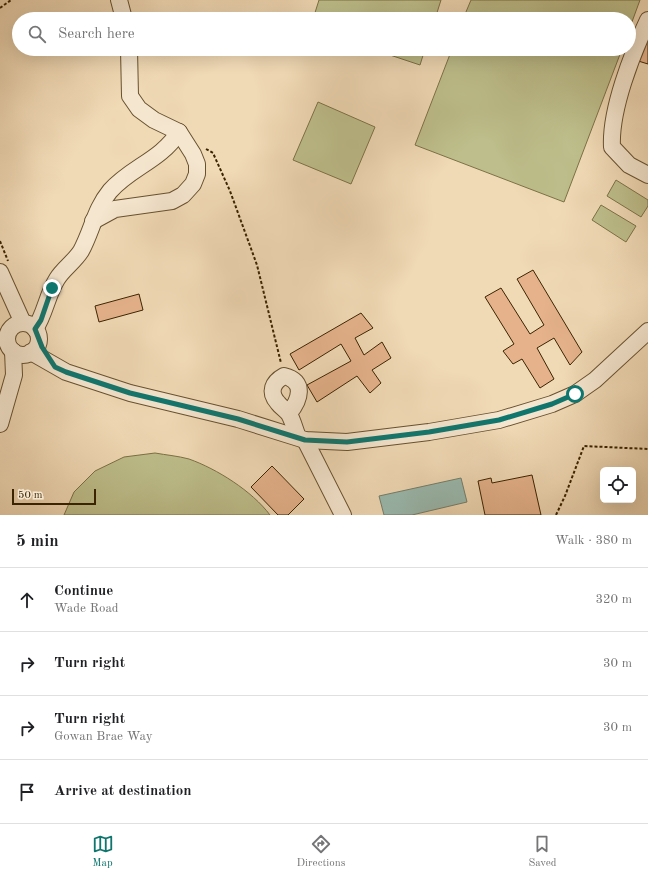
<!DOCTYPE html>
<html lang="en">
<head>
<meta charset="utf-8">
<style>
	body { margin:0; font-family:"Old Standard TT",serif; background:#f6f6f6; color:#202124 }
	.controls { position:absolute; right:12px; bottom:12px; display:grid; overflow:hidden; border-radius:6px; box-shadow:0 4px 16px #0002 }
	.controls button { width:36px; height:36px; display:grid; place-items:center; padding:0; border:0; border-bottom:1px solid #e0e0e0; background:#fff; color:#202124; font:20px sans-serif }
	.scale { position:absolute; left:12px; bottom:10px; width:84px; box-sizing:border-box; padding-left:4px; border:2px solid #3b2402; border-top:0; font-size:11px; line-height:14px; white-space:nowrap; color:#3b2402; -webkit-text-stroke:3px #f5e6cf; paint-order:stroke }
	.stop { position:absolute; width:12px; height:12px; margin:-9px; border:3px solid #0f766e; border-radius:50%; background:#fff }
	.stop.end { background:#0f766e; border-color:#fff; box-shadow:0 1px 4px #0008 }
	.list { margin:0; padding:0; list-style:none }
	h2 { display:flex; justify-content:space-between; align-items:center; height:52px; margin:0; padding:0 16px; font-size:17px }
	h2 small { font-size:13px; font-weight:400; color:#757577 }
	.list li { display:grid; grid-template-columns:26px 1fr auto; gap:12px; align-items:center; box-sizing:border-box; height:64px; padding:0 16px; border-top:1px solid #e0e0e0 }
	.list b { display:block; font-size:15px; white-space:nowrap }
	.list p { margin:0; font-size:13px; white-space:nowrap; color:#757577 }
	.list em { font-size:13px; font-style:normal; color:#757577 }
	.icon { flex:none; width:22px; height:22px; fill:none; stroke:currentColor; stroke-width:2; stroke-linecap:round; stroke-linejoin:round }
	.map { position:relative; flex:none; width:648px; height:515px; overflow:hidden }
	.search { position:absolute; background:#fff; box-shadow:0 4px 16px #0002; left:12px; right:12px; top:12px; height:44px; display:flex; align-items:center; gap:10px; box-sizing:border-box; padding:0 14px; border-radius:22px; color:#757577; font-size:15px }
	.sheet { height:308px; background:#fff }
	nav { display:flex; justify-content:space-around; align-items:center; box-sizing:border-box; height:56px; border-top:1px solid #e0e0e0; background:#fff; font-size:11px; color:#757577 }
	nav a { display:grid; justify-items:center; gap:2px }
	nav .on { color:#0f766e }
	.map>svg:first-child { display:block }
	.green { fill:#bdbe8b; stroke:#7c7146 }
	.water { fill:#9abab0; stroke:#747e6a }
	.building { fill:#e5b28b; stroke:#3b2402 }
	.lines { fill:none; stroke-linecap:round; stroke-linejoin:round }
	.minor-casing { stroke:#68512f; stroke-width:18 }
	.path { stroke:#3b2402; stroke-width:2; stroke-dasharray:3 2; stroke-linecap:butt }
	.minor { stroke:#f5e6cf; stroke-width:16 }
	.route { stroke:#0f766e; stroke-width:5 }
</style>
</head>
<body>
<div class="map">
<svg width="648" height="515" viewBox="0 0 648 515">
	<rect width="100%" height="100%" fill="#f0d9b5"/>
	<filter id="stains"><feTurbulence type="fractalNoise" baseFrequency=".005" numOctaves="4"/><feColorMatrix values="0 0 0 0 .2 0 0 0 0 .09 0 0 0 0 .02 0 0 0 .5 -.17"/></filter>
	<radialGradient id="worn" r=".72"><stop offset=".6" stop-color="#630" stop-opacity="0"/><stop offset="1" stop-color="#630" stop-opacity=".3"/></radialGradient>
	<g class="green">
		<polygon points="319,0 441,0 435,19 313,19"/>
		<polygon points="471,0 640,0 629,30 629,19 463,19"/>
		<polygon points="372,49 425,49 420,65"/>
		<polygon points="452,49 622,49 564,202 415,145"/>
		<polygon points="318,102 375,127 351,184 293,160"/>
		<polygon points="616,180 648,200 648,206 641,217 607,196"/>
		<polygon points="601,205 636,226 626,242 592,220"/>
		<path d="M155,453C166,455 178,456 189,459C217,469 252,491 270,515H64L74,492L95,471L124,457Z"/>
	</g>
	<polygon class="water" points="461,478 467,502 412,515 384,515 379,496"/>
	<g class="building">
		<polygon points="642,39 648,41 648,64 635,60"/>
		<polygon points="533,270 582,352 570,365 554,338 537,348 554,379 540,388 522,359 513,364 503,351 514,344 485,297 501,288 530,334 544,325 517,279"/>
		<polygon points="139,294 143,310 99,322 95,306"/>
		<polygon points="361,313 373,328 355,338 364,355 382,342 391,358 372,370 381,383 370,393 357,376 317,402 307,385 351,361 341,344 299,370 290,354"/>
		<polygon points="272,466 304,499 288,515 278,515 251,487"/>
		<polygon points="532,475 541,515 485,515 478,481 491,478 492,483"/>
	</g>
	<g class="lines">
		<g class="minor-casing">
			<g id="minor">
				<polyline points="119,0 124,19"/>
				<path d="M648,20C632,54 610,110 612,147L629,165L648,175"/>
				<polyline points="93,221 115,209 172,201 183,195 193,184 197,174 197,164 193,154 179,132 154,120 139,109 130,96 129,49"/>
				<polyline points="0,272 23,323"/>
				<circle cx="23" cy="339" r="16"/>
				<path d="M35,329C45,314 47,295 57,279C63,269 74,262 81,251C92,231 95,209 110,191C131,167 160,161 179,132"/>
				<polyline points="31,352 66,372 130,393 238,419 305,440 347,442 429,432 499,420 552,404 575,394 595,380 648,331"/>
				<path d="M289,413C300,400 306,381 284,376C273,382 268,392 278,403C281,407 286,410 289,414C293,421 295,430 298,437"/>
				<polyline points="0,424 14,375 13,351"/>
				<polyline points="305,440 343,515"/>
			</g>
		</g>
		<g class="path">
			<polyline points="0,8 11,0"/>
			<polyline points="206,149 213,153 230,191 257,265 281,363"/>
			<polyline points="0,241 8,261"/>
			<polyline points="556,515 565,496 584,446 648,449"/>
		</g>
		<use href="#minor" class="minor"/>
	</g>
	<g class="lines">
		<polyline class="route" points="52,288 41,320 35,329 42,347 55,367 66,372 130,393 238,419 305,440 347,442 429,432 499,420 552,404 575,394"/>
	</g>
	<rect width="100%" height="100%" filter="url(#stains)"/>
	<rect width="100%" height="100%" fill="url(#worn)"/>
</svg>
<div class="controls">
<button><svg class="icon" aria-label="locate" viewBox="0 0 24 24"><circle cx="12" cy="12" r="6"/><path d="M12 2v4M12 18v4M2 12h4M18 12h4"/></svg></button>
</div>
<div class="scale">50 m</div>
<div class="stop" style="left:575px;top:394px"></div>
<div class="stop end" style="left:52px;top:288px"></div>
<div class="search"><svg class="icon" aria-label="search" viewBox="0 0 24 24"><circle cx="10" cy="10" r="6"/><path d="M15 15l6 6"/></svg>Search here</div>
</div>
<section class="sheet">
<h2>5 min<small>Walk · 380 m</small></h2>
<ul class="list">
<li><svg class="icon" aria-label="ahead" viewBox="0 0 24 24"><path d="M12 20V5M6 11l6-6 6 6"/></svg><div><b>Continue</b><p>Wade Road</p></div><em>320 m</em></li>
<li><svg class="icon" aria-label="right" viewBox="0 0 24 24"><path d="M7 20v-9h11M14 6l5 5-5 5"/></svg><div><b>Turn right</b></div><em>30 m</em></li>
<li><svg class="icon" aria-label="right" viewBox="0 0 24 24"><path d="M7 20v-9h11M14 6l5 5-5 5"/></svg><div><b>Turn right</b><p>Gowan Brae Way</p></div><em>30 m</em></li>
<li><svg class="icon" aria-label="arrive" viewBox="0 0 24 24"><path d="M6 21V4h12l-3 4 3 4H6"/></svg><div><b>Arrive at destination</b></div></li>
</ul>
</section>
<nav>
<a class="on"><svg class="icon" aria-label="map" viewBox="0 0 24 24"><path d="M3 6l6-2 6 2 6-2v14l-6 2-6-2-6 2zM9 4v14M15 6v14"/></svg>Map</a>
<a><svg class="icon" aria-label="directions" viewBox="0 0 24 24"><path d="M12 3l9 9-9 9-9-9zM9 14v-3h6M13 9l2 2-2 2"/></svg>Directions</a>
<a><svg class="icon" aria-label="saved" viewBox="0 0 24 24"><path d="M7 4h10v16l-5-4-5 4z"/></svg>Saved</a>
</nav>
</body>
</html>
